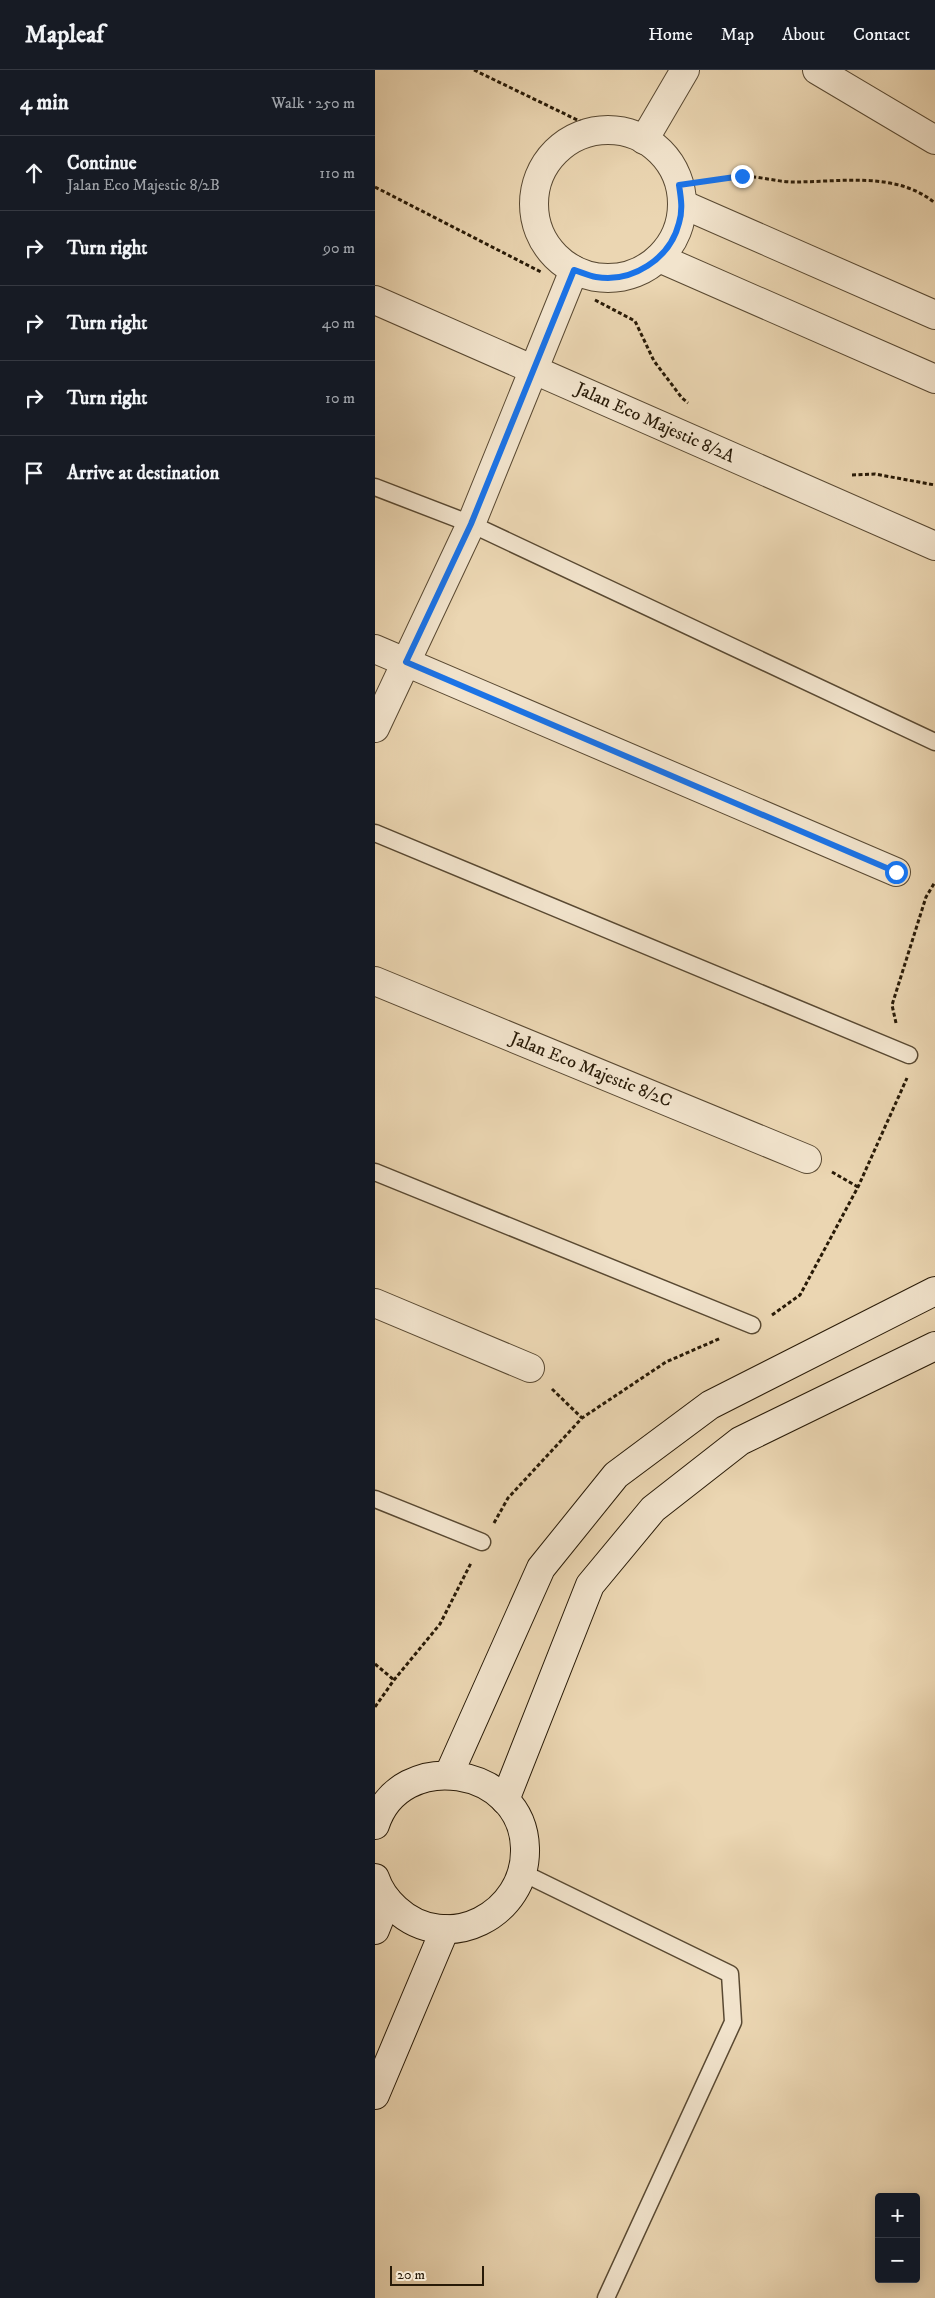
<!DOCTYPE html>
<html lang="en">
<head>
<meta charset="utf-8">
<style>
	body { margin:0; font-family:"IM FELL DW Pica",serif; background:#20242c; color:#f1f3f6 }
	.controls { position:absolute; right:15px; bottom:15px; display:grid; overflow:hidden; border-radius:5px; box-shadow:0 2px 12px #0003 }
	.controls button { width:45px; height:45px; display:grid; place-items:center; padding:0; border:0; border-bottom:1px solid #363941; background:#171b24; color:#f1f3f6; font:25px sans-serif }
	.scale { position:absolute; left:15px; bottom:12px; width:94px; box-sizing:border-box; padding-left:5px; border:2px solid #281a07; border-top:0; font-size:14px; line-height:18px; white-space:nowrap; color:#281a07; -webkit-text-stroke:4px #f2e4cd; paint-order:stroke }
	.stop { position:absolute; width:15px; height:15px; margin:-11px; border:4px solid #1a73e8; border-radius:50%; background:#fff }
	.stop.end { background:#1a73e8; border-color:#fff; box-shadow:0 1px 5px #0008 }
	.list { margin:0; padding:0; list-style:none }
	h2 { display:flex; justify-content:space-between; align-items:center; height:65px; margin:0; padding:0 20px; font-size:21px }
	h2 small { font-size:16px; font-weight:400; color:#9ea1a6 }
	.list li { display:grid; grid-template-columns:32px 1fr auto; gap:15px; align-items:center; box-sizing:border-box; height:75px; padding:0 20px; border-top:1px solid #363941 }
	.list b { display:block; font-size:19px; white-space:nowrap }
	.list p { margin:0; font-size:16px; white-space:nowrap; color:#9ea1a6 }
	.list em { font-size:16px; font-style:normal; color:#9ea1a6 }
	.icon { flex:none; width:28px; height:28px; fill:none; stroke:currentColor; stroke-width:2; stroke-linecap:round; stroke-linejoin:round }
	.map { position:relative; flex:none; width:560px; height:2228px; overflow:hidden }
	header { display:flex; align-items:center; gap:30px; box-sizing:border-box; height:70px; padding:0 25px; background:#171b24; border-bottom:1px solid #363941 }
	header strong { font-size:24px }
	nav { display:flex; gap:28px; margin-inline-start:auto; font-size:18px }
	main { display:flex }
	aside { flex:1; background:#171b24 }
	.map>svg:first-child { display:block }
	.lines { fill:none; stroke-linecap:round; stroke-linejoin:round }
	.lane-casing { stroke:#594932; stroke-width:19 }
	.street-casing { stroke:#594932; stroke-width:30 }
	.secondary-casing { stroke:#281a07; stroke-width:30 }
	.path { stroke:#281a07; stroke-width:3; stroke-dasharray:4 2.5; stroke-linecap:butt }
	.lane { stroke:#f2e4cd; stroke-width:16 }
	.street { stroke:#f2e4cd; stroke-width:28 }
	.secondary { stroke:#f2e4cd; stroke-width:28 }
	.route { stroke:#1a73e8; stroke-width:6 }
	.labels { text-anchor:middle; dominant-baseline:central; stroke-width:4.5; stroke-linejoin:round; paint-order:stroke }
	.street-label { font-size:18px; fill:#281a07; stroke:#f2e4cd }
</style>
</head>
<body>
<header>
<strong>Mapleaf</strong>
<nav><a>Home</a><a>Map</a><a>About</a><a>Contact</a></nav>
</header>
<main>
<aside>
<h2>4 min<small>Walk · 250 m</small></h2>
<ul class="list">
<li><svg class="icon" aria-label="ahead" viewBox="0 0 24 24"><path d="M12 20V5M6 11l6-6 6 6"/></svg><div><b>Continue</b><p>Jalan Eco Majestic 8/2B</p></div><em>110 m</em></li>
<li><svg class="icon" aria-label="right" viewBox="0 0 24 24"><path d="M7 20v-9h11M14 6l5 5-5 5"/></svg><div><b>Turn right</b></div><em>90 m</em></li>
<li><svg class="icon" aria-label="right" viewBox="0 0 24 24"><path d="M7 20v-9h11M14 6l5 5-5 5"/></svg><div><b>Turn right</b></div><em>40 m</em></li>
<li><svg class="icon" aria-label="right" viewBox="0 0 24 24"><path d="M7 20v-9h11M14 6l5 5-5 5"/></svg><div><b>Turn right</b></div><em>10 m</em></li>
<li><svg class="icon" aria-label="arrive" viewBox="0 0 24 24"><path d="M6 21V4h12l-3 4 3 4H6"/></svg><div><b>Arrive at destination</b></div></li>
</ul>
</aside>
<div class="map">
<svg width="560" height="2228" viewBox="0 0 560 2228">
	<rect width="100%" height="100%" fill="#ebd6b2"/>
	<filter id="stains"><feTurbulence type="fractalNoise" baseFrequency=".004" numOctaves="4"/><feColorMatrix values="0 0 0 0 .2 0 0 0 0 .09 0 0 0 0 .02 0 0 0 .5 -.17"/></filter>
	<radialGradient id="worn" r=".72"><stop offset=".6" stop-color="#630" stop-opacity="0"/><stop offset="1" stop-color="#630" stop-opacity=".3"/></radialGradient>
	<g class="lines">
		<g class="lane-casing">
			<g id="lane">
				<polyline points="0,417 96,454 560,672"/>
				<polyline points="0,763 534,985"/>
				<polyline points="0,1102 377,1255"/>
				<polyline points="0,1429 107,1472"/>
				<polyline points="148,1803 355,1904 358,1952 231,2228"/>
			</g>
		</g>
		<g class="street-casing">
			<g id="street">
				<polyline points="442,0 560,70"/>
				<circle cx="233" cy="134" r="74"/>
				<polyline points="269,70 310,0"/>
				<polyline points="307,134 560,245"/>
				<polyline points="284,188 560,309"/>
				<polyline points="0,230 560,476"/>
				<polyline points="0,579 521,802"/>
				<polyline points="0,658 96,454 199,200"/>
				<polyline points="0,911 432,1089"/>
				<polyline points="0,1233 155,1298"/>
			</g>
		</g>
		<g class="secondary-casing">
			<g id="secondary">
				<polyline points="74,1704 166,1498 241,1405 335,1335 560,1221"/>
				<polyline points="130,1730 215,1515 278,1439 365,1371 560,1276"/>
				<path d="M0,1755C25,1677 148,1696 150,1778C152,1845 72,1886 21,1839C12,1831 4,1820 0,1808"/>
				<polyline points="0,1860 12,1830"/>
				<polyline points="0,2025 70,1859"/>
			</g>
		</g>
		<g class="path">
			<polyline points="99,0 223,60"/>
			<path d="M332,111C343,110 355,107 366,106C384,106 402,112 419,112C466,112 521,101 560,133"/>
			<polyline points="0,117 166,202"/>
			<polyline points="220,230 260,251 279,291 307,328 313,333"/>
			<polyline points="477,405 500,404 560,415"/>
			<polyline points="521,953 517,935 551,827 560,812"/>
			<polyline points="457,1102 483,1117"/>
			<polyline points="397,1245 425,1225 483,1117 532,1008"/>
			<polyline points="177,1319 207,1348"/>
			<polyline points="119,1453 133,1428 207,1348 291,1292 346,1268"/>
			<polyline points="0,1594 19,1610"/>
			<polyline points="0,1637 19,1610 65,1554 96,1493"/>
		</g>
		<use href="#lane" class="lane"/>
		<use href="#street" class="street"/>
		<use href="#secondary" class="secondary"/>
	</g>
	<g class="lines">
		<path class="route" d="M367,106L304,115C306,128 308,140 304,153C295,189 257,213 221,207C214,206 206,202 199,200L96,454L31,592L521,802"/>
	</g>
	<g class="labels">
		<g class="street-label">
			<text transform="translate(280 353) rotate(24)">Jalan Eco Majestic 8/2A</text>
			<text transform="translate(216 1000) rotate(22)">Jalan Eco Majestic 8/2C</text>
		</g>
	</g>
	<rect width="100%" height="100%" filter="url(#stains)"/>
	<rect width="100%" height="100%" fill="url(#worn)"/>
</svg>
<div class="controls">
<button>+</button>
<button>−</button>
</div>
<div class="scale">20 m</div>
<div class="stop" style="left:521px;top:802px"></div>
<div class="stop end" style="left:367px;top:106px"></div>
</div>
</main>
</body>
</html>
